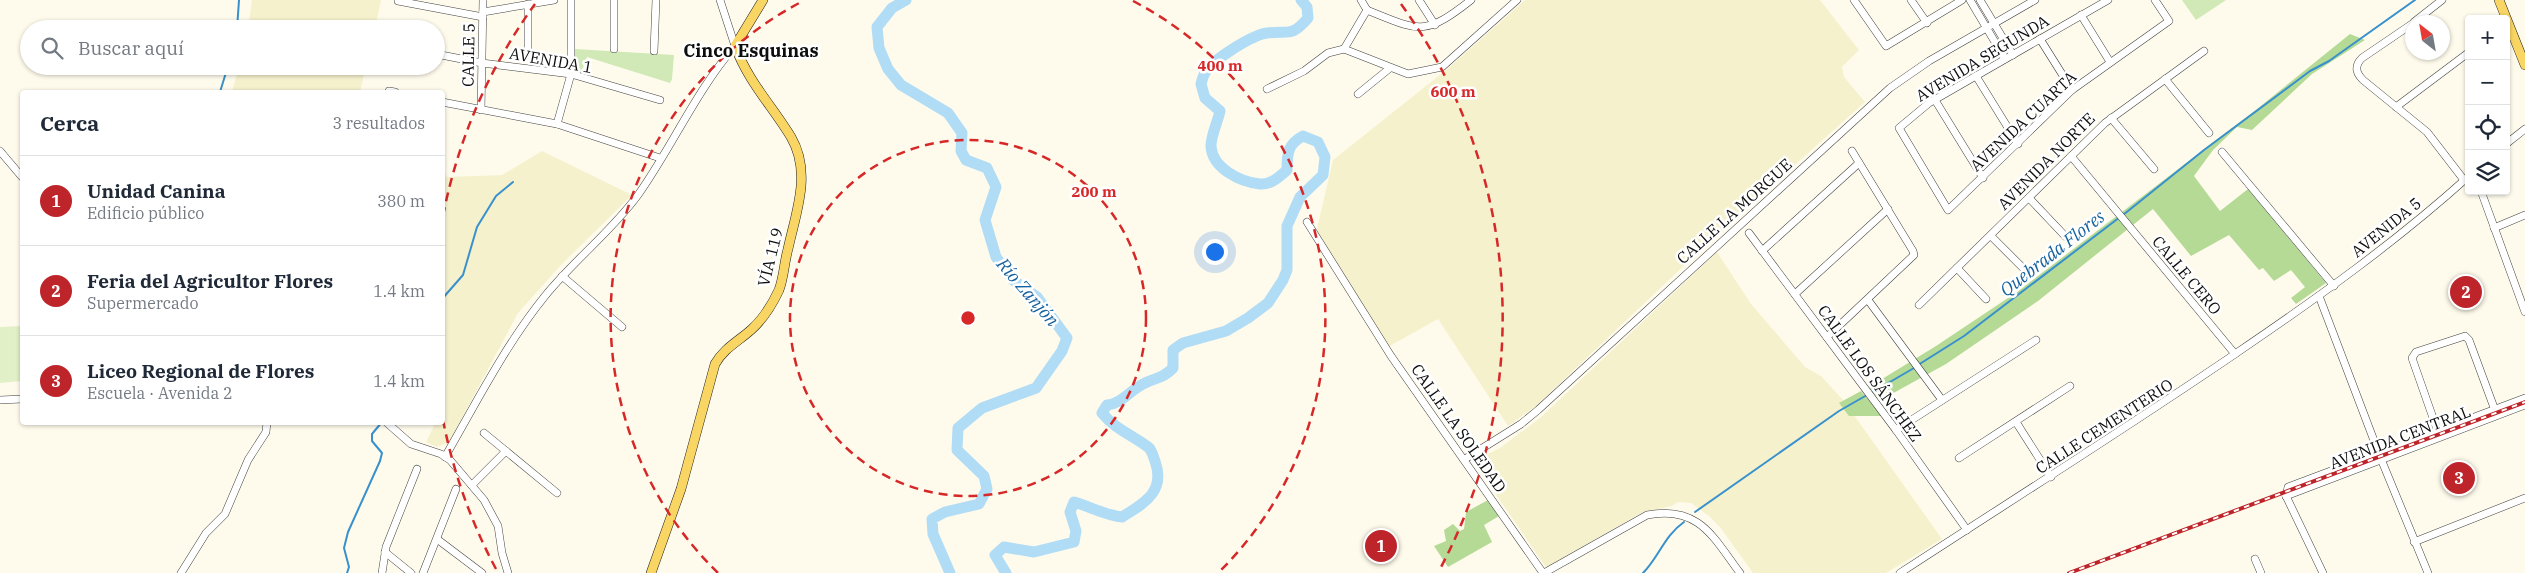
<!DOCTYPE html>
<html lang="es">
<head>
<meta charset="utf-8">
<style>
	body { margin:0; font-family:"IBM Plex Serif",serif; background:#f2f2f3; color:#1f2937 }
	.controls { position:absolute; right:15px; top:15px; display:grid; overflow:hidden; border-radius:5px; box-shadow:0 1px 4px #0004 }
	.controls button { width:45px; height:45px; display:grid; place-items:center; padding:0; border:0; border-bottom:1px solid #e0e1e3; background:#fff; color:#1f2937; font:25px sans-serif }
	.compass { position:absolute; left:2405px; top:15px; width:45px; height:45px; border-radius:50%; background:#fff; box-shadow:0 1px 4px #0004; rotate:329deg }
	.you { position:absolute; left:1214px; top:251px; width:18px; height:18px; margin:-12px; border:4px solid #fff; border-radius:50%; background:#1a73e8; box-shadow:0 0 0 8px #1a73e833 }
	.badge { display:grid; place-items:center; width:32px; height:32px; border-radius:50%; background:#bd252b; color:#fff; font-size:16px; font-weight:700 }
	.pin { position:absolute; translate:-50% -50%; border:2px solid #fff; box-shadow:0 1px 5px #0006 }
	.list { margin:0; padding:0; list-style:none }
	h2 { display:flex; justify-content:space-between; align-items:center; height:65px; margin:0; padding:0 20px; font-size:21px }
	h2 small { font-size:16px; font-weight:400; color:#747a83 }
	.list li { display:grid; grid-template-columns:32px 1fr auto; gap:15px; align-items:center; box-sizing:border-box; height:90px; padding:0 20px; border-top:1px solid #e0e1e3 }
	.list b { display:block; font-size:19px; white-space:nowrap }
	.list p { margin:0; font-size:16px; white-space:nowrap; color:#747a83 }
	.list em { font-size:16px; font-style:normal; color:#747a83 }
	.icon { flex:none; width:28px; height:28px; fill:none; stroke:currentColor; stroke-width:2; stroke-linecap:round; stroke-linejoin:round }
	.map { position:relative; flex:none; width:2525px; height:573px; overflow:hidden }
	.search { position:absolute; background:#fff; box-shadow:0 1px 4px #0004; left:20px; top:20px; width:425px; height:55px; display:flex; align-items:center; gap:12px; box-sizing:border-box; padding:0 18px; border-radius:28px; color:#747a83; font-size:19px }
	.panel { position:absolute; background:#fff; box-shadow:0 1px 4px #0004; left:20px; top:90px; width:425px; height:335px; border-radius:5px }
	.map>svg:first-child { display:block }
	.farmland { fill:#f5f1cd }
	.green { fill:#d0e9b6 }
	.forest { fill:#b4da96 }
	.pitch { fill:#e2f0c8 }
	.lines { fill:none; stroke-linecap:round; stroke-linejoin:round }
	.stream { stroke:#3891cd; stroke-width:2 }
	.river { stroke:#b1dcf6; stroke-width:11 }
	.minor-casing { stroke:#404040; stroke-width:8 }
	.major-casing { stroke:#1e1e1e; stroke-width:10 }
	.minor { stroke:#fff; stroke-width:7 }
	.major { stroke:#f9d563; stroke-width:9 }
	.rail-casing { stroke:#bd252b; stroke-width:4 }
	.rail { stroke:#fff; stroke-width:2; stroke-dasharray:5.5; stroke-linecap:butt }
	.ring { fill:none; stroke:#d62828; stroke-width:2.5; stroke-dasharray:9 6 }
	.labels { text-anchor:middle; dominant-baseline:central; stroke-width:5; stroke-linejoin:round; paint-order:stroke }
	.street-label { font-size:16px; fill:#0d0d0d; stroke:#fff }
	.neighbourhood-label { font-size:18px; font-weight:bold; fill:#0d0d0d; stroke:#fff }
	.water-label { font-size:18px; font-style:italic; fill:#16629f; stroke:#fff }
	.centre { fill:#d62828; stroke:#fff; stroke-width:2.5 }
	.ring-label { font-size:15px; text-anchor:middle; font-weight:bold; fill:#d62828; stroke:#fff; stroke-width:5; stroke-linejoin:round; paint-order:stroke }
</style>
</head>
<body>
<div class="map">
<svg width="2525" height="573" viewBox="0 0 2525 573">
	<rect width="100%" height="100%" fill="#fffbec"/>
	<g class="farmland">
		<polygon points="252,0 381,0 375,29 248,29"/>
		<polygon points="1525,0 1820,0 1859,50 1842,67 1844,77 1865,102 1709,242 1537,405 1508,426 1438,319 1388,347 1316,233 1333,160 1446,70"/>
		<polygon points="239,66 366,66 360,92 232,92"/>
		<polygon points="542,151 632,195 560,266 518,313 449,442 437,447 426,442 434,426 428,423 442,422 443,171 447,177 502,175"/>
		<polygon points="1717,252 1751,304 1805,367 1821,376 1844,401 1942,539 1886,573 1753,573 1720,527 1709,516 1691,503 1678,502 1672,506 1641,513 1547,567 1545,566 1475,464 1476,460 1500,448 1540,418"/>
	</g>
	<g class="green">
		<polygon points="2182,0 2226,0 2196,20"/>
		<polygon points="575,49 674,55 672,79 670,83 587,57 581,73 574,69"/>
	</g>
	<g class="forest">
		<polygon points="2350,34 2365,40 2312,74 2252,130 2237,127 2213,150 2194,176 2220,211 2248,189 2326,283 2296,304 2291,298 2305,287 2291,270 2274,281 2263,268 2259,270 2229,235 2191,256 2153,209 2038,301 1946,364 1879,401 1869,387 1936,346 2017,292 2257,109"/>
		<polygon points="1861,391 1882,416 1849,416 1839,403"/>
		<polygon points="1488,500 1499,516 1484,525 1492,542 1448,567 1434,546 1446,541 1444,530 1453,524 1460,531 1464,529 1466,512"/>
	</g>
	<polygon class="pitch" points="22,326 22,381 0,383 0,327"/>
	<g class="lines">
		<g class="stream">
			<polyline points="237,29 239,0"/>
			<polyline points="220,92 228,66"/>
			<polyline points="2123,215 2204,150 2310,71 2329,61 2415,0"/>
			<polyline points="442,299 463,275 477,227 496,196 513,182"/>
			<polyline points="1918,365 1964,336 2120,217"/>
			<polyline points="1871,393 1914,368"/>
			<polyline points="1695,512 1839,411 1867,395"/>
			<polyline points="347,573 349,567 344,548 348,532 380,461 382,453 372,441 372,434 382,422"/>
			<path d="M1643,573C1659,557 1664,536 1684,522"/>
		</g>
		<g class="river">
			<polyline points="906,0 892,8 877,27 879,48 888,69 901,85 948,113 962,133 961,151 966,160 987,168 996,187 985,220 996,257 1013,280 1037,297 1067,338 1062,351 1036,388 982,408 958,428 957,450 984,476 987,489 979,504 945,512 932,519 933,534 950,573"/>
			<path d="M1006,573L995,555L1004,547L1034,552L1074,542L1076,531L1070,512L1074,502C1091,507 1105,515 1122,517C1144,503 1166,492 1155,461C1153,456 1152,450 1148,447C1132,435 1115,429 1102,413L1107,405C1122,404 1131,389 1145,383C1157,377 1162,379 1173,368V350L1183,343L1226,331L1248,318L1268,303L1283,280L1287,270V226L1300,197L1323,175L1325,157L1318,142L1303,136C1288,144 1287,153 1287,170C1280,176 1271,185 1260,184C1240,182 1212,168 1211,146C1211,135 1218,121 1220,111L1205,98L1201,84C1202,80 1204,73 1207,70C1216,58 1252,35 1267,33C1289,30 1291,38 1308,18L1307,7L1301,0"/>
		</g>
		<g class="minor-casing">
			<g id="minor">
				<polyline points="1361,0 1367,10"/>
				<polyline points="1419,0 1435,25"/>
				<polyline points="1854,0 1886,46 1962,0"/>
				<polyline points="1911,0 1927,23"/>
				<polyline points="1970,0 2005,59"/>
				<polyline points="1980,0 2013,55"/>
				<polyline points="2108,0 1929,103 1899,128 1948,210 2072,90 2169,21 2155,0"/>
				<polyline points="398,1 483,17"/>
				<polyline points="528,4 528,47"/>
				<path d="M1367,10C1419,31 1424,37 1471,0"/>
				<polyline points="483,12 554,0"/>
				<polyline points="2081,15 2110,62"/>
				<polyline points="2414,22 2442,0"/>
				<path d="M2412,24L2362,58C2354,66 2356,73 2363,80L2427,132L2464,180"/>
				<polyline points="2040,39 2072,90"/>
				<polyline points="614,49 614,0"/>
				<polyline points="1344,49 1367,10"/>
				<polyline points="654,51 656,0"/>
				<polyline points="436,54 482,63 571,74 660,100"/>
				<polyline points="1976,76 2018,144"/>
				<polyline points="2165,79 2209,133"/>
				<polyline points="1267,89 1304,71 1328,53 1344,49 1408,74 1442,67 1517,0"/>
				<polyline points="389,91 395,92"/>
				<polyline points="1358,94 1390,68"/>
				<polyline points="1935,100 1983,178"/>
				<polyline points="442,102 557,124 660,158"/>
				<polyline points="2396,107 2468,53"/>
				<polyline points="481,110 483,0"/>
				<polyline points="2111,118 2154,169"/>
				<polyline points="557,124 571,74 571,0"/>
				<polyline points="2506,144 2525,129"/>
				<polyline points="0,151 22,177"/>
				<polyline points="2222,152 2334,286"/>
				<polyline points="2071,156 2235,354"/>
				<polyline points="2481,191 2525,312"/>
				<polyline points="2029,198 2066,237"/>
				<polyline points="1307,222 1391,356 1543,573"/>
				<polyline points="2494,228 2525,215"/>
				<polyline points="1749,233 1896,430 1967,530"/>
				<polyline points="1991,236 2023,268"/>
				<polyline points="1762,251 1859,163"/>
				<polyline points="1957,268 1986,299"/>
				<polyline points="562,276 622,327"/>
				<polyline points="1795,294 1888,209"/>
				<polyline points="2319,296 2381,459 2428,573"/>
				<polyline points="1868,300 1942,400"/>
				<polyline points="1919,305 2105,123 2204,51"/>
				<polyline points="1827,337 1914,255 1913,251 1852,151"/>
				<polyline points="0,400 22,399"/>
				<polyline points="386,422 411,444 441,454 450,460 484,500 498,526 502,553 508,573"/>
				<polyline points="2016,422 2051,477"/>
				<polyline points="1896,430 2036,340"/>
				<polyline points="484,433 557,493"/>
				<polyline points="2439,435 2412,358 2416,352 2465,336 2469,340 2496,413"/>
				<path d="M445,457C476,403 506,344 545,296C574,260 611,232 638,195C672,147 696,91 735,46L720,0"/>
				<polyline points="1959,458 2070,386"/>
				<polyline points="1465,459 1521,424 1538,410 1890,88 1929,61 2035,0"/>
				<polyline points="472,485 506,451"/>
				<polyline points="2286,496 2288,487 2525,398"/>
				<polyline points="2286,496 2525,405"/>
				<polyline points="2286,496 2323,573"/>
				<polyline points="437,539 482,573"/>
				<polyline points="2414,542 2525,498"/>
				<polyline points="385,552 411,573"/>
				<polyline points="2255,559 2261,573"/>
				<polyline points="181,573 206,533 225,514 248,460 266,432 267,422"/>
				<polyline points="382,573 386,547 417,469"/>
				<polyline points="423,573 456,489"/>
				<path d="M1544,573L1647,515C1699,505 1713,537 1740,573"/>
				<path d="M1900,573C2012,500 2125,429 2235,354C2316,299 2396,242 2469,176"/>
			</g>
		</g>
		<g class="major-casing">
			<g id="major">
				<polyline points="2499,0 2525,65"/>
				<path d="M651,573L681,489L715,364C724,348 739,341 752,329C764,318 772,305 779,290C784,277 784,263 788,249C796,212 812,173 791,137C772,106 748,81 735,46L763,0"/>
			</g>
		</g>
		<use href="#minor" class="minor"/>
		<use href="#major" class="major"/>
		<g class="rail-casing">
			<polyline id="rail" points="2069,573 2525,402"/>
		</g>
		<use href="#rail" class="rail"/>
	</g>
	<g class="ring">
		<circle cx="968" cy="318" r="178"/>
		<path d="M718 573A357 357 0 0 1 803 1M1133 1A357 357 0 0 1 1218 573"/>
		<path d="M496 569A535 535 0 0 1 443 420M443 216A535 535 0 0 1 535 4M1401 4A535 535 0 0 1 1440 569"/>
	</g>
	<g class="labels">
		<g class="street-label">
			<text transform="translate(468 55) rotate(-89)">CALLE 5</text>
			<text transform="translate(1982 58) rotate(-31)">AVENIDA SEGUNDA</text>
			<text transform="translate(551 60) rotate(10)">AVENIDA 1</text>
			<text transform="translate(2023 121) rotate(-43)">AVENIDA CUARTA</text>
			<text transform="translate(2046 161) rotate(-45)">AVENIDA NORTE</text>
			<text transform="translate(1734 211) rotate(-42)">CALLE LA MORGUE</text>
			<text transform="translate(2386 227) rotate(-39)">AVENIDA 5</text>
			<text transform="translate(770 257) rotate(-76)">VÍA 119</text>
			<text transform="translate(2187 275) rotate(50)">CALLE CERO</text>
			<text transform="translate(1870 373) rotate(54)">CALLE LOS SÁNCHEZ</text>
			<text transform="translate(2104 426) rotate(-33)">CALLE CEMENTERIO</text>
			<text transform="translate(1459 428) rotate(55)">CALLE LA SOLEDAD</text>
			<text transform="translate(2400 437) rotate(-21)">AVENIDA CENTRAL</text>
		</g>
		<g class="neighbourhood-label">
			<text x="751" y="50">Cinco Esquinas</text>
		</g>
		<g class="water-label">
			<text transform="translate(2052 253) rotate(-38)">Quebrada Flores</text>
			<text transform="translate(1028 292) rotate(49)">Río Zanjón</text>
		</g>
	</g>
	<circle cx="968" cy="318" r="8" class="centre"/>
	<g class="ring-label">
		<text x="1220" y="71">400 m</text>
		<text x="1453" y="97">600 m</text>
		<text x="1094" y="197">200 m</text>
	</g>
</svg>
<div class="controls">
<button>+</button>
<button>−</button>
<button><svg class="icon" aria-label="locate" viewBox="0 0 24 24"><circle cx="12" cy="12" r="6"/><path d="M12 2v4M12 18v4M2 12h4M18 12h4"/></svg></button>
<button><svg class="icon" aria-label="layers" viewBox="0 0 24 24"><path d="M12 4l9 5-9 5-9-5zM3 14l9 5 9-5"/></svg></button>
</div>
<svg class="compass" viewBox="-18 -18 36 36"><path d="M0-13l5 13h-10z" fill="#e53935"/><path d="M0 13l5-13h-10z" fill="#747a83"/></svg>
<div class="you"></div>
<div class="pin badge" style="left:1381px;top:546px">1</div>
<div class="pin badge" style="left:2466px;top:292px">2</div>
<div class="pin badge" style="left:2459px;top:478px">3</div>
<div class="search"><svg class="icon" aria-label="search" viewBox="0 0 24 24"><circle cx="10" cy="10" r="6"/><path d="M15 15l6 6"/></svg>Buscar aquí</div>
<section class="panel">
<h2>Cerca<small>3 resultados</small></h2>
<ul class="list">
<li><span class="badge">1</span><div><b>Unidad Canina</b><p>Edificio público</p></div><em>380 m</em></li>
<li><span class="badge">2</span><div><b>Feria del Agricultor Flores</b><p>Supermercado</p></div><em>1.4 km</em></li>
<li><span class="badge">3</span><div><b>Liceo Regional de Flores</b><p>Escuela · Avenida 2</p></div><em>1.4 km</em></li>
</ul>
</section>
</div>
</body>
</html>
